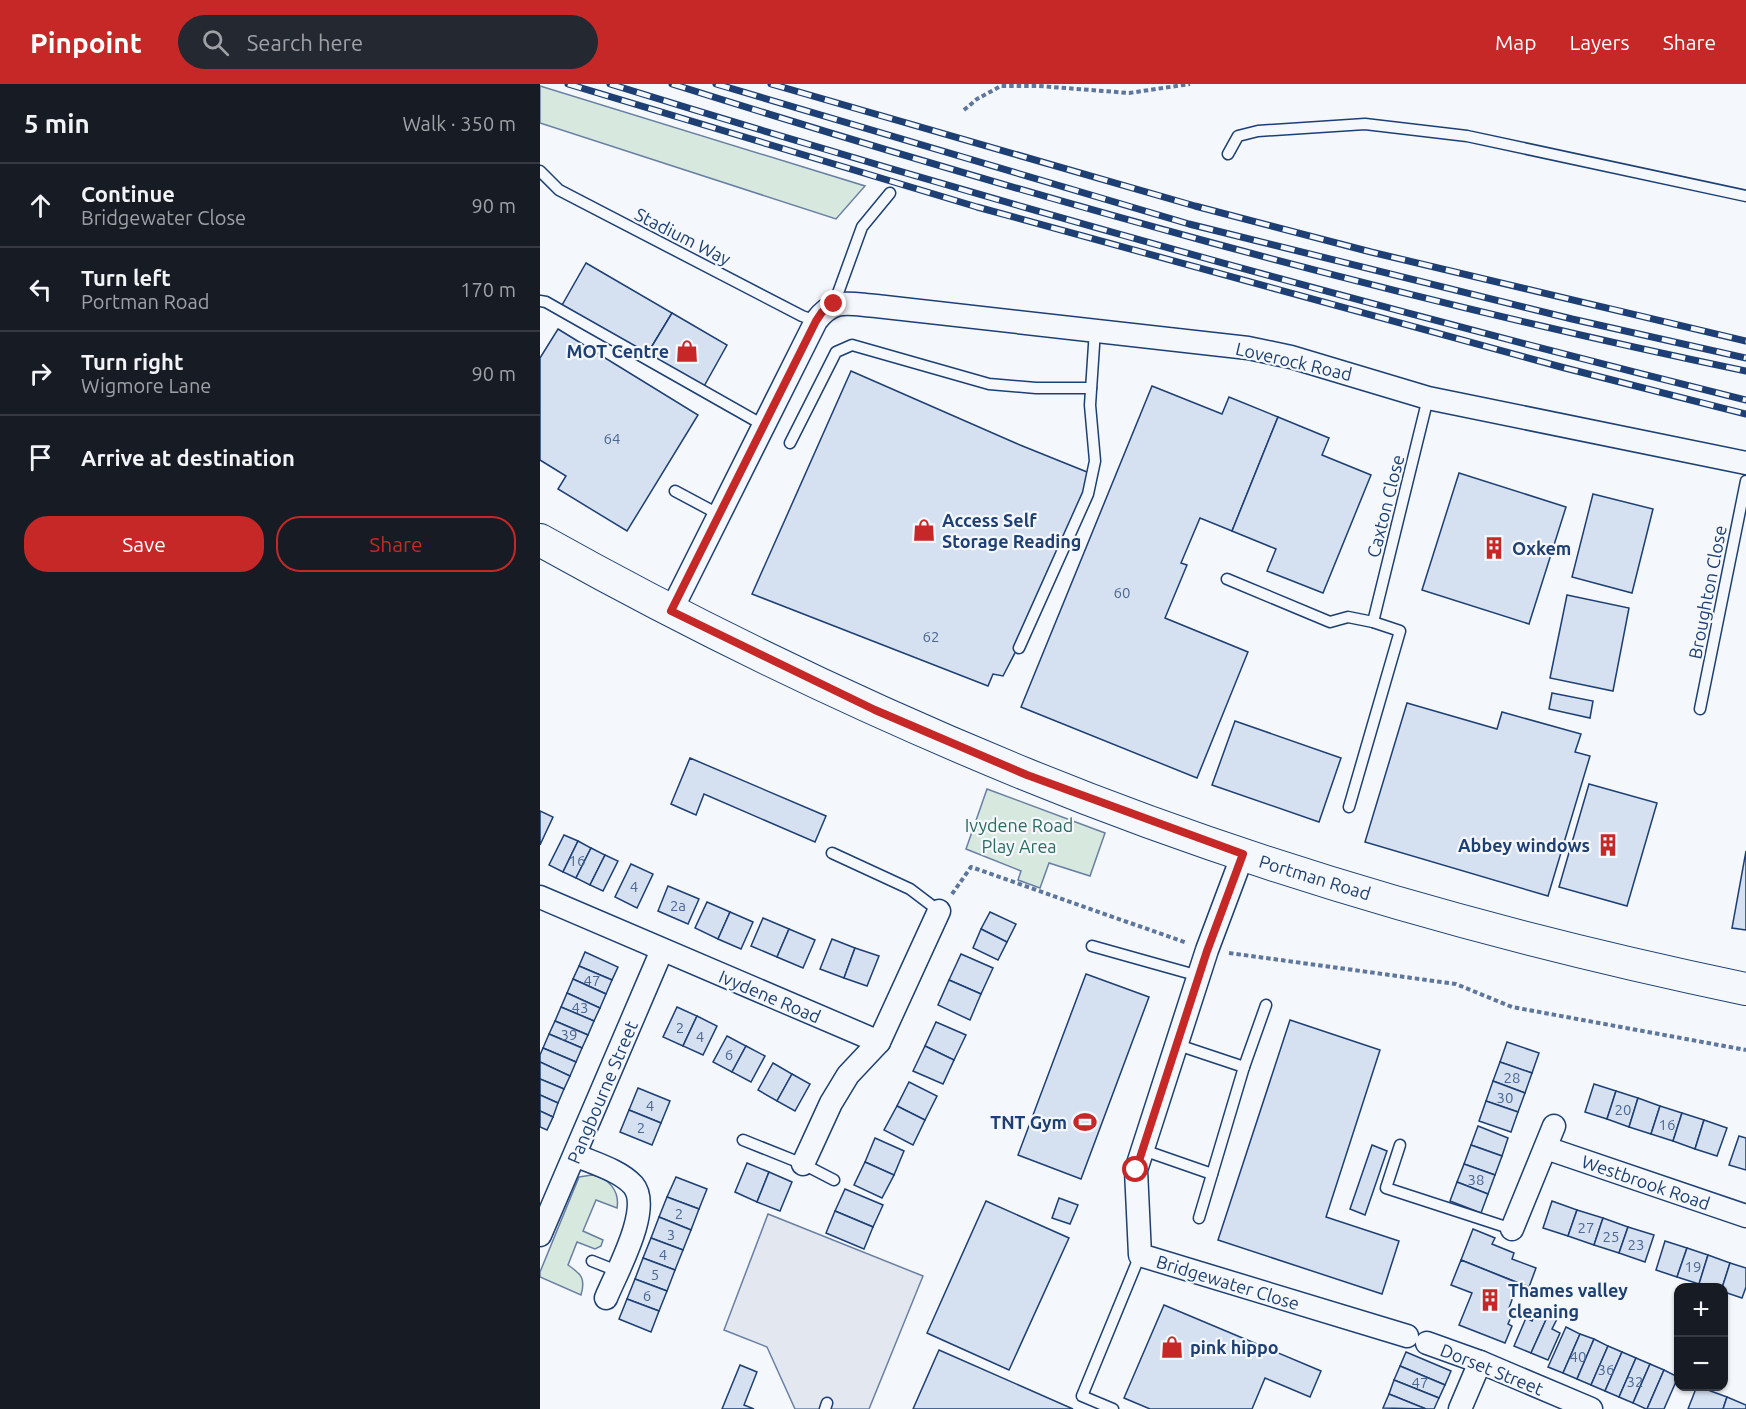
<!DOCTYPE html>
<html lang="en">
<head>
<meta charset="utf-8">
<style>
	body { margin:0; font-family:Ubuntu,sans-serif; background:#242831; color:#f1f3f6 }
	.controls { position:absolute; right:18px; bottom:18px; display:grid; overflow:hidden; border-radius:12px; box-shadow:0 2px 4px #0004 }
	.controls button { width:54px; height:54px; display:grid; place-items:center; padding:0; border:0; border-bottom:2px solid #363941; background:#171b24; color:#f1f3f6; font:30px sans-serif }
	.stop { position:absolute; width:18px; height:18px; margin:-14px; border:4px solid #c62828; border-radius:50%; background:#fff }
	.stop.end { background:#c62828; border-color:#fff; box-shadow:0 2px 6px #0008 }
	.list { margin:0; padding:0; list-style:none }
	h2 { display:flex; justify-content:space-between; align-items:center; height:78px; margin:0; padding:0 24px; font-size:26px }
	h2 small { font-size:20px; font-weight:400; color:#9ea1a6 }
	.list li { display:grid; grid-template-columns:39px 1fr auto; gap:18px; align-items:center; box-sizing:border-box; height:84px; padding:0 24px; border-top:2px solid #363941 }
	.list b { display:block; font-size:22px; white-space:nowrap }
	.list p { margin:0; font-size:20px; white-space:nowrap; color:#9ea1a6 }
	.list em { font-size:20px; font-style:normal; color:#9ea1a6 }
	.actions { display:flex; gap:12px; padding:18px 24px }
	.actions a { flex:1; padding:14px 0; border:2px solid #c62828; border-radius:24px; text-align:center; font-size:21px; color:#c62828 }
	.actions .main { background:#c62828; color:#fff }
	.icon { flex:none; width:33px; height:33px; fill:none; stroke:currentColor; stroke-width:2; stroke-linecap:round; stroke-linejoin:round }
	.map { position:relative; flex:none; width:1206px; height:1325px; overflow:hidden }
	header { display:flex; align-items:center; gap:36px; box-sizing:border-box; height:84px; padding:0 30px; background:#c62828; color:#fff }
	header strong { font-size:28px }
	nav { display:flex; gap:33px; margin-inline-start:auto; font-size:21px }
	.search { width:420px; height:54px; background:#242831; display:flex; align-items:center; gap:15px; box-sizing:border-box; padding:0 21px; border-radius:33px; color:#9ea1a6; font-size:22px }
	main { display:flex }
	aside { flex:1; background:#171b24 }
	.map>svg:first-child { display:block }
	.green { fill:#d7e8df; stroke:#687fa3; stroke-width:1.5 }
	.parking { fill:#e3e8f0; stroke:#687fa3; stroke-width:1.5 }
	.building { fill:#d5e0f0; stroke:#1d3f73; stroke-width:1.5 }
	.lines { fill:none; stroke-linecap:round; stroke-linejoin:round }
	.lane-casing { stroke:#1d3f73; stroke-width:13 }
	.street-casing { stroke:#1d3f73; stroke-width:25 }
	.secondary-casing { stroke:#1d3f73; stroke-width:34 }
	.path { stroke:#5e769c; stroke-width:4; stroke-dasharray:4.5 3; stroke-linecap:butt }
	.lane { stroke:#f4f7fb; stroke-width:10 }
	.street { stroke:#f4f7fb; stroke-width:22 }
	.secondary { stroke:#f4f7fb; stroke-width:32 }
	.rail-casing { stroke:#1d3f73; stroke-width:7 }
	.rail { stroke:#f4f7fb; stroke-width:4.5; stroke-dasharray:14; stroke-linecap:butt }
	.route { stroke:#c62828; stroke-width:8 }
	.labels { text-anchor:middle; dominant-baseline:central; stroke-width:4.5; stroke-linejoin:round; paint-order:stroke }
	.number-label { font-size:15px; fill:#4b6792 }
	.street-label { font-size:18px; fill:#1d3f73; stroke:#f4f7fb }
	.poi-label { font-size:18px; font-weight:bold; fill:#1d3f73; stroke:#f4f7fb; text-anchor:start }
	.park-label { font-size:18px; fill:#2c6c60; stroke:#f4f7fb }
</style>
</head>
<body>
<header>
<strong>Pinpoint</strong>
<div class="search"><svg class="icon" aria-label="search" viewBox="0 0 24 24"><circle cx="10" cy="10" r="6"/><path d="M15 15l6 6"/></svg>Search here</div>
<nav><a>Map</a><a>Layers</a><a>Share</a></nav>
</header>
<main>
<aside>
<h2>5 min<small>Walk · 350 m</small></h2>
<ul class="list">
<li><svg class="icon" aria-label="ahead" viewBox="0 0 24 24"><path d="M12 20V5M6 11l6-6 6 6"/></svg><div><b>Continue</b><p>Bridgewater Close</p></div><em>90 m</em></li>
<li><svg class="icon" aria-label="left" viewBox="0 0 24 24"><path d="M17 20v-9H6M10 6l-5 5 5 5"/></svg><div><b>Turn left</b><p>Portman Road</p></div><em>170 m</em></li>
<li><svg class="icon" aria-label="right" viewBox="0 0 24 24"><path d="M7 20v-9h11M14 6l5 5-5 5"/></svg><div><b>Turn right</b><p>Wigmore Lane</p></div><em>90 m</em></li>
<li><svg class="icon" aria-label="arrive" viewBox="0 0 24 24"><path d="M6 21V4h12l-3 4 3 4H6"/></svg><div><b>Arrive at destination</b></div></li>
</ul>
<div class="actions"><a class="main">Save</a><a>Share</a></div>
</aside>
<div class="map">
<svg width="1206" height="1325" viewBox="0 0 1206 1325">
	<rect width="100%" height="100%" fill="#f4f7fb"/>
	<g class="green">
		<polygon points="0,2 325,102 296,135 0,39"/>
		<polygon points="447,705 565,749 550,792 509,779 500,804 478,796 481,787 426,765"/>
		<path d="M52,1091C68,1093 80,1107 77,1124L56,1116L43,1147L63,1156L61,1162L55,1165L37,1158L28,1181C41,1190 46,1194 41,1211L0,1193V1188L39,1093Z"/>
	</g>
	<polygon class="parking" points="228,1130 383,1192 329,1325 255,1325 227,1263 184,1246"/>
	<g class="building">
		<polygon points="46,179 132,229 106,272 21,223"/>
		<polygon points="132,229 187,261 163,304 106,272"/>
		<polygon points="18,245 158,331 87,447 18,405 26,392 0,376 0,274"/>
		<polygon points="311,287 480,361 552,390 493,534 463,592 453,590 448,602 212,510"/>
		<polygon points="612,302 682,330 689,313 738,333 692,447 660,434 641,479 647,481 625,534 708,568 657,694 481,623"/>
		<polygon points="738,333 789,354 782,371 831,391 783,509 727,487 736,465 692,447"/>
		<polygon points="919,389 1026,423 989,540 882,506"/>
		<polygon points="1053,410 1113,425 1092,509 1032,493"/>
		<polygon points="1027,511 1089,524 1073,607 1010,594"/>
		<polygon points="1012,609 1053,617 1050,634 1009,625"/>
		<polygon points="867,619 957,645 962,628 1041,650 1035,668 1050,672 1008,812 825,758"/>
		<polygon points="695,637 801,674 779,738 672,701"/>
		<polygon points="150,674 286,732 275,758 164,710 156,731 131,720"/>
		<polygon points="1049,700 1117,719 1087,822 1019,803"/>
		<polygon points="0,727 13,733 0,761"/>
		<polygon points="24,751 38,757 23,788 9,781"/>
		<polygon points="38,757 51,764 36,794 23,788"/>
		<polygon points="51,764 65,771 50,801 36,794"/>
		<polygon points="1206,767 1206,846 1192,844"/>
		<polygon points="65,771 78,777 63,807 50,801"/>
		<polygon points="91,780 113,790 97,824 75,813"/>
		<polygon points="128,802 159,815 148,840 118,827"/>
		<polygon points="167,818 190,828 178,855 155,844"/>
		<polygon points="190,828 213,838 201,865 178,855"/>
		<polygon points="450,828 476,840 467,858 441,845"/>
		<polygon points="223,834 249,845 237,873 211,862"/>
		<polygon points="249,845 275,856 263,884 237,873"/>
		<polygon points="441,845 467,858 458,876 433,864"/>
		<polygon points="292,855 315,864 304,894 280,885"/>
		<polygon points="315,864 339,872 327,902 304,894"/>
		<polygon points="45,868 78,883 72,896 39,882"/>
		<polygon points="421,870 453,884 441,910 409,896"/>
		<polygon points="39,882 72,896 66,910 33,895"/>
		<polygon points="546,890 609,913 541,1095 478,1071"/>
		<polygon points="33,895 66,910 60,924 27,909"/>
		<polygon points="409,896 441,910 430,936 398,921"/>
		<polygon points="27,909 60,924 54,937 21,923"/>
		<polygon points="21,923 54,937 48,951 15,937"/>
		<polygon points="137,923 157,932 143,962 123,953"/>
		<polygon points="157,932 177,942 163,971 143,962"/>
		<polygon points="750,936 840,966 786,1133 859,1157 842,1210 678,1156"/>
		<polygon points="15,937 48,951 42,964 9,950"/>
		<polygon points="396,938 426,951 414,976 385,962"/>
		<polygon points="9,950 42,964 36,978 3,964"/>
		<polygon points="187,952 206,962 192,988 173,978"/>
		<polygon points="967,958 999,969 992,989 960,978"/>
		<polygon points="206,962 225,972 211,998 192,988"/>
		<polygon points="385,962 414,976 403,1000 373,987"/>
		<polygon points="3,964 36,978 30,992 0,978 0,971"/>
		<polygon points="0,978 30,992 24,1005 0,995"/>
		<polygon points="960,978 992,989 985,1009 953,997"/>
		<polygon points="233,979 252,990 237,1017 218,1006"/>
		<polygon points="252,990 270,1000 255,1027 237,1017"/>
		<polygon points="0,995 24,1005 18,1019 0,1011"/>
		<polygon points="953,997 985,1009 978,1028 946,1017"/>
		<polygon points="369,998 397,1012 385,1036 357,1022"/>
		<polygon points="1054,1000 1076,1007 1067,1035 1045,1028"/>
		<polygon points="98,1004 130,1017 121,1039 89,1026"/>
		<polygon points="1076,1007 1098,1014 1089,1043 1067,1035"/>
		<polygon points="0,1011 18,1019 13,1033 0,1027"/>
		<polygon points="1098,1014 1120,1022 1111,1050 1089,1043"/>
		<polygon points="946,1017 978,1028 971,1048 939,1037"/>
		<polygon points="357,1022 385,1036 373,1061 344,1046"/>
		<polygon points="1120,1022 1142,1029 1133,1057 1111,1050"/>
		<polygon points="89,1026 121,1039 112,1061 80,1048"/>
		<polygon points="0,1027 13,1033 7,1046 0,1043"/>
		<polygon points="1142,1029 1164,1036 1155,1065 1133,1057"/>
		<polygon points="1164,1036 1187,1044 1177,1072 1155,1065"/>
		<polygon points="938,1042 968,1054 962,1072 931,1061"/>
		<polygon points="1199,1052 1206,1054 1206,1086 1189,1081"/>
		<polygon points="335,1054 364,1067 354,1091 325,1078"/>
		<polygon points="832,1061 847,1067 825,1131 810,1125"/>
		<polygon points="931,1061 962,1072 955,1091 924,1080"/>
		<polygon points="325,1078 354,1091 342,1114 314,1101"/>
		<polygon points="207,1079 229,1088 217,1118 195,1108"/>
		<polygon points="924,1080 955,1091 948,1110 917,1098"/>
		<polygon points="229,1088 252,1098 240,1127 217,1118"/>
		<polygon points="136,1093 167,1105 159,1125 127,1113"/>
		<polygon points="917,1098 948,1110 941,1129 910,1117"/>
		<polygon points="305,1105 343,1121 333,1143 295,1127"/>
		<polygon points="127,1113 159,1125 151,1146 119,1133"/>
		<polygon points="519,1114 538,1121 530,1140 512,1134"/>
		<polygon points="446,1117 529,1154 469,1286 387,1249"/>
		<polygon points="1012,1117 1037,1126 1028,1152 1003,1144"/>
		<polygon points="1037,1126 1063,1134 1054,1161 1028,1152"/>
		<polygon points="295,1127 333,1143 324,1165 286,1149"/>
		<polygon points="119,1133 151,1146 143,1166 111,1154"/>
		<polygon points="1063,1134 1088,1143 1079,1169 1054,1161"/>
		<polygon points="1088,1143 1114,1151 1105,1178 1079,1169"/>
		<polygon points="933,1145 955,1154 952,1160 974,1169 972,1175 996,1184 989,1203 921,1176"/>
		<polygon points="111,1154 143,1166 135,1186 103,1174"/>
		<polygon points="1125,1157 1147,1164 1137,1193 1116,1186"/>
		<polygon points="1147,1164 1168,1171 1159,1200 1137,1193"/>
		<polygon points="1168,1171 1190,1179 1182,1204 1170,1204 1159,1200"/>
		<polygon points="103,1174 135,1186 127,1207 95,1195"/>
		<polygon points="921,1176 978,1199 969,1224 974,1226 968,1240 972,1242 965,1259 919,1241 932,1209 911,1201"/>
		<polygon points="1190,1179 1206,1184 1206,1203 1202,1214 1184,1208 1184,1204 1182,1204"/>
		<polygon points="95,1195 127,1207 119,1227 87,1215"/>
		<polygon points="87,1215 119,1227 111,1248 79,1235"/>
		<polygon points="624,1221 781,1287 770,1313 725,1294 712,1325 610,1325 584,1314"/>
		<polygon points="998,1224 1009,1229 991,1269 974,1262 986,1234 992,1237"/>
		<polygon points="1009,1229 1018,1233 1012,1245 1020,1249 1008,1276 991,1269"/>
		<polygon points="1026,1243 1040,1250 1023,1289 1008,1283"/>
		<polygon points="1040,1250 1054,1255 1037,1295 1023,1289"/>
		<polygon points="1054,1255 1068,1262 1051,1301 1037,1295"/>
		<polygon points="1068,1262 1082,1268 1065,1307 1051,1301"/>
		<polygon points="399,1266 533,1325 373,1325"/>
		<polygon points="866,1268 911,1287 905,1301 860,1282"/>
		<polygon points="1082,1268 1096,1274 1079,1313 1065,1307"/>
		<polygon points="1096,1274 1110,1280 1093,1319 1079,1313"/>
		<polygon points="1110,1280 1124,1286 1107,1325 1106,1325 1093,1319"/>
		<polygon points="200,1281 217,1288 204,1321 214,1325 182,1325"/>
		<polygon points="860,1282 905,1301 899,1314 854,1296"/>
		<polygon points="1124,1286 1138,1293 1124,1325 1107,1325"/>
		<polygon points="854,1296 899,1314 894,1325 886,1325 849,1310"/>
		<polygon points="1157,1302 1187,1313 1183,1325 1148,1325"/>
		<polygon points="849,1310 886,1325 843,1324"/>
		<polygon points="1187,1313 1206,1321 1206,1325 1183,1325"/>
	</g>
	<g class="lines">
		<g class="lane-casing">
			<g id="lane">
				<polyline points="688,70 698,52 718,47 825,40 927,52 1206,112"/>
				<polyline points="0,87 19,106 262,232 276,237"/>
				<polyline points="0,217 6,218 223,341"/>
				<polyline points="294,220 322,143 350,109"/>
				<polyline points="250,359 296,268 312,261 449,300 496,304 551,304"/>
				<polyline points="135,407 178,430"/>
				<polyline points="687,495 790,538 808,533 833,538 860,547 809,723"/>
				<polyline points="833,538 888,314"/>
				<polyline points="479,564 548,410 555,377 550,321 555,246"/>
				<polyline points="1160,625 1206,397"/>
				<polyline points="292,769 370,805 399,827"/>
				<polyline points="552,862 659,892"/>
				<polyline points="638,961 704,983 726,921"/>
				<polyline points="203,1056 263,1080 294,1096"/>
				<polyline points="860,1061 846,1104 972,1145"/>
				<polyline points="603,1066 672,1090"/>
				<polyline points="659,1134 704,983"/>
				<polyline points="52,1177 77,1187"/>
				<polyline points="285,1325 287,1319"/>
				<polyline points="573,1325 542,1312 600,1171"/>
			</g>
		</g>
		<g class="street-casing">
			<g id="street">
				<path d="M131,527L276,237C294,213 309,220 336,222L708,264L751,273L888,314L1206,379"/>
				<polyline points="703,770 667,866 596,1086 600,1171 867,1252"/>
				<polyline points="0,813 339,958"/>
				<polyline points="1006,1064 1206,1132"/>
				<path d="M35,1071C53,1079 79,1086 93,1101C113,1124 76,1189 66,1214"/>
				<polyline points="263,1080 291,1019 308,991 339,958 399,827"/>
				<polyline points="972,1145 1014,1042"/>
				<polyline points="0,1151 122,866"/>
				<polyline points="887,1259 940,1278 1051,1325"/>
				<polyline points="920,1325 940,1278"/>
			</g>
		</g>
		<g class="secondary-casing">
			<path id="secondary" d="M0,456C157,544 319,622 485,690C717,785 961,854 1206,905"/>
		</g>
		<g class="path">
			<polyline points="424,26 437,15 461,2 499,2 589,9 650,0"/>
			<polyline points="412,810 431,783 647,859"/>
			<polyline points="689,869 916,900 972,923 1206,966"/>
		</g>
		<use href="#lane" class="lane"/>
		<use href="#street" class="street"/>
		<use href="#secondary" class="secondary"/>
		<g class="rail-casing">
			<g id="rail">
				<polyline points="28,0 437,123 1021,283 1206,330"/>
				<path d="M70,0C445,116 824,221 1206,316"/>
				<path d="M132,0C485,111 843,212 1206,287"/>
				<polyline points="176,0 649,140 1032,235 1206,274"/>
				<polyline points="231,0 655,122 831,168 1206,257"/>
			</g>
		</g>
		<use href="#rail" class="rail"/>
	</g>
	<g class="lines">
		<polyline class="route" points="294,220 282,228 276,237 131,527 335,626 487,691 703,770 667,867 596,1086"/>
	</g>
	<defs>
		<g id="shop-bare" transform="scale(1.8)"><path d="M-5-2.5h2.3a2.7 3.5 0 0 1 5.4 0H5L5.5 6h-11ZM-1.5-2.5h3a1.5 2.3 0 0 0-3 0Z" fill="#c62828" stroke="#f4f7fb" stroke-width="2.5" paint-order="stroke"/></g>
		<g id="building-bare" transform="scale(1.8)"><path d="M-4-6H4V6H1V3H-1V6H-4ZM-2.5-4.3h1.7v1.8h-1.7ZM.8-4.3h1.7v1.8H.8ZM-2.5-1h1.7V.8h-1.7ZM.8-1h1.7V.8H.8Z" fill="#c62828" stroke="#f4f7fb" stroke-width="2.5" paint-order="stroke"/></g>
		<g id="stadium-bare" transform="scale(1.8)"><path d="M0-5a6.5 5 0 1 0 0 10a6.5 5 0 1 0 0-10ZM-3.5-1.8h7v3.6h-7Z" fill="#c62828" stroke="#f4f7fb" stroke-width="2.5" paint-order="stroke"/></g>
	</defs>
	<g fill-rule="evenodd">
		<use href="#shop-bare" x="147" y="267"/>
		<use href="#shop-bare" x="384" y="446"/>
		<use href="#building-bare" x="954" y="464"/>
		<use href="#building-bare" x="1068" y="761"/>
		<use href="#stadium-bare" x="545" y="1038"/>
		<use href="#building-bare" x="950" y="1216"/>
		<use href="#shop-bare" x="632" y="1263"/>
	</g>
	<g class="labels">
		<g class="number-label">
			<text x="72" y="354">64</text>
			<text x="582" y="508">60</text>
			<text x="391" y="552">62</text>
			<text x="37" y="776">16</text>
			<text x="94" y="802">4</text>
			<text x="138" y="821">2a</text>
			<text x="52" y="896">47</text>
			<text x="40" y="923">43</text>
			<text x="140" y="943">2</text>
			<text x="29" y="950">39</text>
			<text x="160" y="952">4</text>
			<text x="189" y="970">6</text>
			<text x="972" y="993">28</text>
			<text x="965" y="1013">30</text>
			<text x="110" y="1021">4</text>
			<text x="1083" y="1025">20</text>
			<text x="1127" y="1040">16</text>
			<text x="101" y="1043">2</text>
			<text x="936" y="1095">38</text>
			<text x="139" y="1129">2</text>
			<text x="1046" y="1143">27</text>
			<text x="131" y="1150">3</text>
			<text x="1071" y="1152">25</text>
			<text x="1096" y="1160">23</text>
			<text x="123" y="1170">4</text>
			<text x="1153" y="1182">19</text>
			<text x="115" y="1190">5</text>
			<text x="107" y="1211">6</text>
			<text x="1038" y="1272">40</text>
			<text x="1066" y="1285">36</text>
			<text x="1095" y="1297">32</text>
			<text x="880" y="1298">47</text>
		</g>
		<g class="street-label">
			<text transform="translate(143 152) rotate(27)">Stadium Way</text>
			<text transform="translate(754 277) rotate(13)">Loverock Road</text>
			<text transform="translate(845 422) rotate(-76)">Caxton Close</text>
			<text transform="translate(1167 508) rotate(-79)">Broughton Close</text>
			<text transform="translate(775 793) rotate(17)">Portman Road</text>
			<text transform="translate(230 912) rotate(23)">Ivydene Road</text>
			<text transform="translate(62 1008) rotate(-67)">Pangbourne Street</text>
			<text transform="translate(1106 1098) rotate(19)">Westbrook Road</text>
			<text transform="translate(688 1198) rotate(17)">Bridgewater Close</text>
			<text transform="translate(952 1285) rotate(22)">Dorset Street</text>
		</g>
		<g class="poi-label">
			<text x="129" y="267" text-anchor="end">MOT Centre</text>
			<text x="402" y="436">Access Self<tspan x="402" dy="21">Storage Reading</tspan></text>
			<text x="972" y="464">Oxkem</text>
			<text x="1050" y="761" text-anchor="end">Abbey windows</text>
			<text x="527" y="1038" text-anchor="end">TNT Gym</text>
			<text x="968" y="1206">Thames valley<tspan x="968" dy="21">cleaning</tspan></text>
			<text x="650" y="1263">pink hippo</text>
		</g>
		<g class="park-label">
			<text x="479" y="741">Ivydene Road<tspan x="479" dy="21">Play Area</tspan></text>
		</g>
	</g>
</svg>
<div class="controls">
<button>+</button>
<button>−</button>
</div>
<div class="stop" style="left:596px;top:1086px"></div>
<div class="stop end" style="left:294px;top:220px"></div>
</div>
</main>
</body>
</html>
